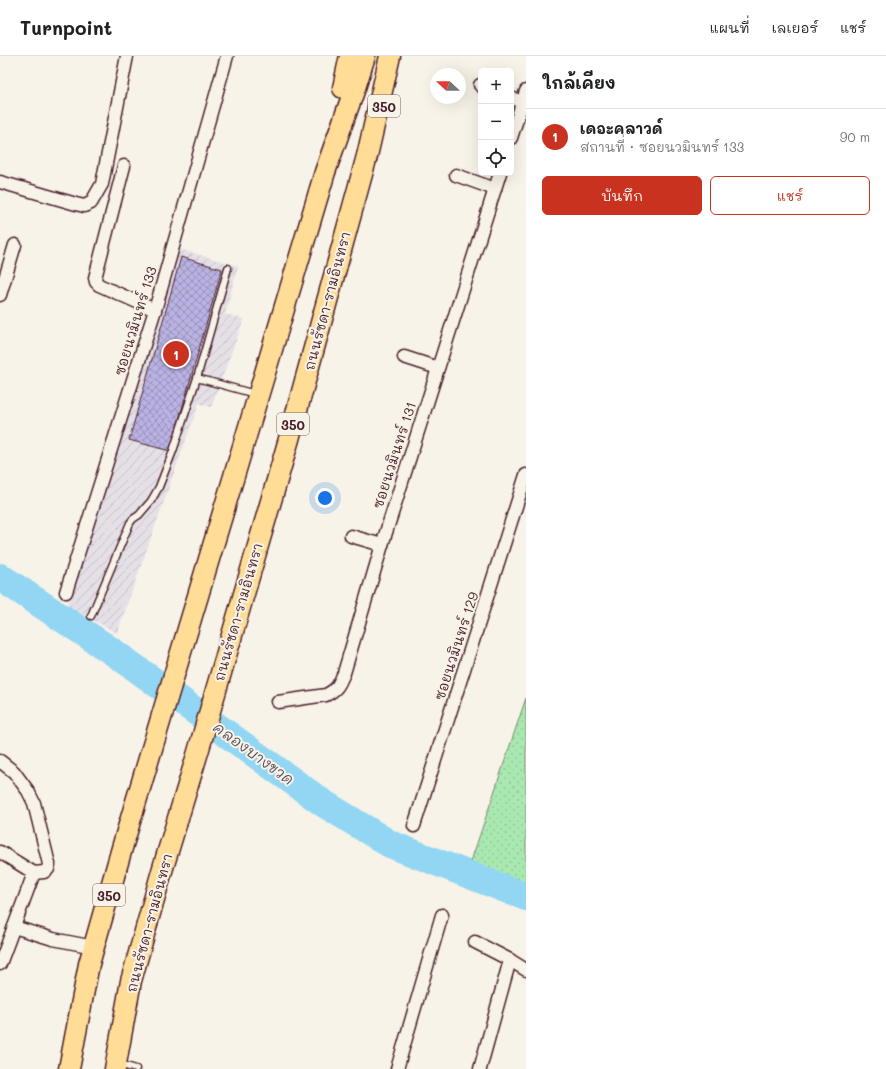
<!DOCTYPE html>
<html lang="th">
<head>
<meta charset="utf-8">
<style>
	body { margin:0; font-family:Mali,"Playpen Sans Thai",sans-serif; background:#f2f2f2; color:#202124 }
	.controls { position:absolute; right:12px; top:12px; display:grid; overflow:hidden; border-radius:6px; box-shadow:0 4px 16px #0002 }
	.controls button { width:36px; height:36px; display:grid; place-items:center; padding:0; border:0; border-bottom:1px solid #e0e0e0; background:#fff; color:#202124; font:20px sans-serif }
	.compass { position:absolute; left:430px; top:12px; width:36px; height:36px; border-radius:50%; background:#fff; box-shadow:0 4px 16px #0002; rotate:292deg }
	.you { position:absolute; left:325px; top:442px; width:14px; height:14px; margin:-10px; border:3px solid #fff; border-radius:50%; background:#1a73e8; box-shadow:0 0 0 6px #1a73e833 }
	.badge { display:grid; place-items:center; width:26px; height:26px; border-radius:50%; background:#c8321e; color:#fff; font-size:13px; font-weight:700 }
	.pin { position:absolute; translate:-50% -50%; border:2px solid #fff; box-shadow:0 1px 4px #0006 }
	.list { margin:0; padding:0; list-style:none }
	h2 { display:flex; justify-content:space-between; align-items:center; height:52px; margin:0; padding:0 16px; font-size:17px }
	h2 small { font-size:13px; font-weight:400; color:#757577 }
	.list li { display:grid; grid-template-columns:26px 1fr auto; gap:12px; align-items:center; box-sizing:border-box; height:56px; padding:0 16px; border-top:1px solid #e0e0e0 }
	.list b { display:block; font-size:15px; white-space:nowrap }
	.list p { margin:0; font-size:13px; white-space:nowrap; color:#757577 }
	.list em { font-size:13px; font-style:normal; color:#757577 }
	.actions { display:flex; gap:8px; padding:12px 16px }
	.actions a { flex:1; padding:9px 0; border:1px solid #c8321e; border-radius:6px; text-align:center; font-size:14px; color:#c8321e }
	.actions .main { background:#c8321e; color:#fff }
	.icon { flex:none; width:22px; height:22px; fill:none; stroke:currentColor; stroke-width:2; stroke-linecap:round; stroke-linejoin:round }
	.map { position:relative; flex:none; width:526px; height:1013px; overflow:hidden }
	header { display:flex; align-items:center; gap:24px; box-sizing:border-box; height:56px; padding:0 20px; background:#fff; border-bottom:1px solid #e0e0e0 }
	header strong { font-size:19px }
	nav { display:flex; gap:22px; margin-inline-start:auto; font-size:14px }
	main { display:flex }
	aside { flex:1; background:#fff }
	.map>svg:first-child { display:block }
	.industrial { fill:url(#industrial-furrows) }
	.grass { fill:url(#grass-dots); stroke:#7a846e }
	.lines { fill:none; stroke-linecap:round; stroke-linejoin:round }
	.river { stroke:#92d6f4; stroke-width:28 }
	.building { fill:url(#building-cross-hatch); stroke:#4a1f2b }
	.lane-casing { stroke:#4a1f2b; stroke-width:9 }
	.street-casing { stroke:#4a1f2b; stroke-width:15 }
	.primary-casing { stroke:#4a1f2b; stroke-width:23 }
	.lane { stroke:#f7f3e8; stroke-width:6 }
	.street { stroke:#f7f3e8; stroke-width:12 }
	.primary { stroke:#ffdd96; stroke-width:20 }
	.labels { text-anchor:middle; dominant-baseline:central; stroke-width:4; stroke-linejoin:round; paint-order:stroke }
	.shield { fill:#f7f3e8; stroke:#7e5f64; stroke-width:1 }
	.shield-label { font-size:13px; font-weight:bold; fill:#4a1f2b }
	.street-label { font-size:14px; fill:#4a1f2b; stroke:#f7f3e8 }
	.water-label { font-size:15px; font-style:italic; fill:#5c4d5d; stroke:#f7f3e8 }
</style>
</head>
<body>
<header>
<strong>Turnpoint</strong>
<nav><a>แผนที่</a><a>เลเยอร์</a><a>แชร์</a></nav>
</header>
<main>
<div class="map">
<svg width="526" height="1013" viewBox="0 0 526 1013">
	<defs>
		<pattern id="industrial-furrows" width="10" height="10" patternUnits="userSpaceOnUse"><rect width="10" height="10" fill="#e4e0e6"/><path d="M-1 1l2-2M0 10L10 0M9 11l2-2" fill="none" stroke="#c5c0c5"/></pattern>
		<pattern id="grass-dots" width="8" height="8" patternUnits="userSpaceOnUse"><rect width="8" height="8" fill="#a9e9b1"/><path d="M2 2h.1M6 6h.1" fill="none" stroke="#93c798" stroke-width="1.8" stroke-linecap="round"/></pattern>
		<pattern id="building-cross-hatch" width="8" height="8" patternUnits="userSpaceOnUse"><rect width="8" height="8" fill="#b9b2e3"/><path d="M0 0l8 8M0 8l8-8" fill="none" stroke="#9890b8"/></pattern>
	</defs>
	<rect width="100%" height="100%" fill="#f7f3e8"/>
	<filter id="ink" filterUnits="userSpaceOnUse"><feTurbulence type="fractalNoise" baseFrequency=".025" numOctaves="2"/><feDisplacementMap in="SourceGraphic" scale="8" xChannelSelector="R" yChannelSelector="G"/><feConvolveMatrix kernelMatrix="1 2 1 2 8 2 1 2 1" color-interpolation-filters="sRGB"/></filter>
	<g filter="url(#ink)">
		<polygon class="industrial" points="176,192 238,210 225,258 244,263 211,351 199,347 117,577 67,550"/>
		<polygon class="grass" points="526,642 526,829 469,811"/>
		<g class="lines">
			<polyline class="river" points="0,521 116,598 323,747 390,788 526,841"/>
		</g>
		<polygon class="building" points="181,201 222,213 170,395 129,384"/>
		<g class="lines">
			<g class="lane-casing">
				<g id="lane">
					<polyline points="197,322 228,212"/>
					<polyline points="91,560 130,467 133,463 139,459 151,445 159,431 173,395 197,322 255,338"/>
					<polyline points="119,1008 136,1013"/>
				</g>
			</g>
			<g class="street-casing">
				<g id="street">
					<polyline points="480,29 481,30"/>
					<polyline points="511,42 523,46"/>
					<polyline points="511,82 526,35"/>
					<polyline points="124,110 95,222 96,226 99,229 155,254"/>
					<polyline points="456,119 495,133"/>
					<polyline points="0,126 76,148 84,150 91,147 102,128 127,0"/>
					<polyline points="0,239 15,189"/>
					<polyline points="404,301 438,312"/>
					<polyline points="351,480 382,489"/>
					<polyline points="66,536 155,254 227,0"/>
					<path d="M278,646L326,639C338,633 339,628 344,617L382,489L500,117"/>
					<polyline points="0,705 14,716 28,735 34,747 49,808 48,813 44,816 34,817 0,796"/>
					<polyline points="414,770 526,419"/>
					<polyline points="14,871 53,883 94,891"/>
					<polyline points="475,886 510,904 526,914"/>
					<polyline points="0,908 34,817"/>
					<polyline points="397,1013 442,859"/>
					<polyline points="480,1013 510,904"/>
				</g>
			</g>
			<g class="primary-casing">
				<g id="primary">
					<polyline points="343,32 350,0"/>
					<polyline points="69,1013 89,908 122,792 250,367 325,116 354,35 365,0"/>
					<polyline points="115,1013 131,925 162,815 198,696 289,383 367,100 390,0"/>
				</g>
			</g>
			<use href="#lane" class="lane"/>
			<use href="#street" class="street"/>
			<use href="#primary" class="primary"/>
		</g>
	</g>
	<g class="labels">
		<g class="shield">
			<rect x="368" y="39" width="32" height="22" rx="3"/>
			<rect x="277" y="357" width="32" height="22" rx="3"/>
			<rect x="93" y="828" width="32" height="22" rx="3"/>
		</g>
		<g class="shield-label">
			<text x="384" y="50">350</text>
			<text x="293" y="368">350</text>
			<text x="109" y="839">350</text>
		</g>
		<g class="street-label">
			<text transform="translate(327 245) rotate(-75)">ถนนรัชดา-รามอินทรา</text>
			<text transform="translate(135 265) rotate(-73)">ซอยนวมินทร์ 133</text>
			<text transform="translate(394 399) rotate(-72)">ซอยนวมินทร์ 131</text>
			<text transform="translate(238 556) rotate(-74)">ถนนรัชดา-รามอินทรา</text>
			<text transform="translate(456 590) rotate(-72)">ซอยนวมินทร์ 129</text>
			<text transform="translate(149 867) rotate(-75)">ถนนรัชดา-รามอินทรา</text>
		</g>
		<g class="water-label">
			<text transform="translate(254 697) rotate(36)">คลองบางขวด</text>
		</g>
	</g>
</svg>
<div class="controls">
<button>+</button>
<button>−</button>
<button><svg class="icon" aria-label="locate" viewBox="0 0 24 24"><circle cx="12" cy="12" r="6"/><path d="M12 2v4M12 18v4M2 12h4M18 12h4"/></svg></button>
</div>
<svg class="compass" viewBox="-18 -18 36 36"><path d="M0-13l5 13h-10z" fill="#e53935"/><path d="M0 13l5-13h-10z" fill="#757577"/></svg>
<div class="you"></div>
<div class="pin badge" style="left:176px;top:298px">1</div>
</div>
<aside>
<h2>ใกล้เคียง<small></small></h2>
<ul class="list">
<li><span class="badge">1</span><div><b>เดอะคลาวด์</b><p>สถานที่ · ซอยนวมินทร์ 133</p></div><em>90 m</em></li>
</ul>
<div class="actions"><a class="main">บันทึก</a><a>แชร์</a></div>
</aside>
</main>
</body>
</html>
